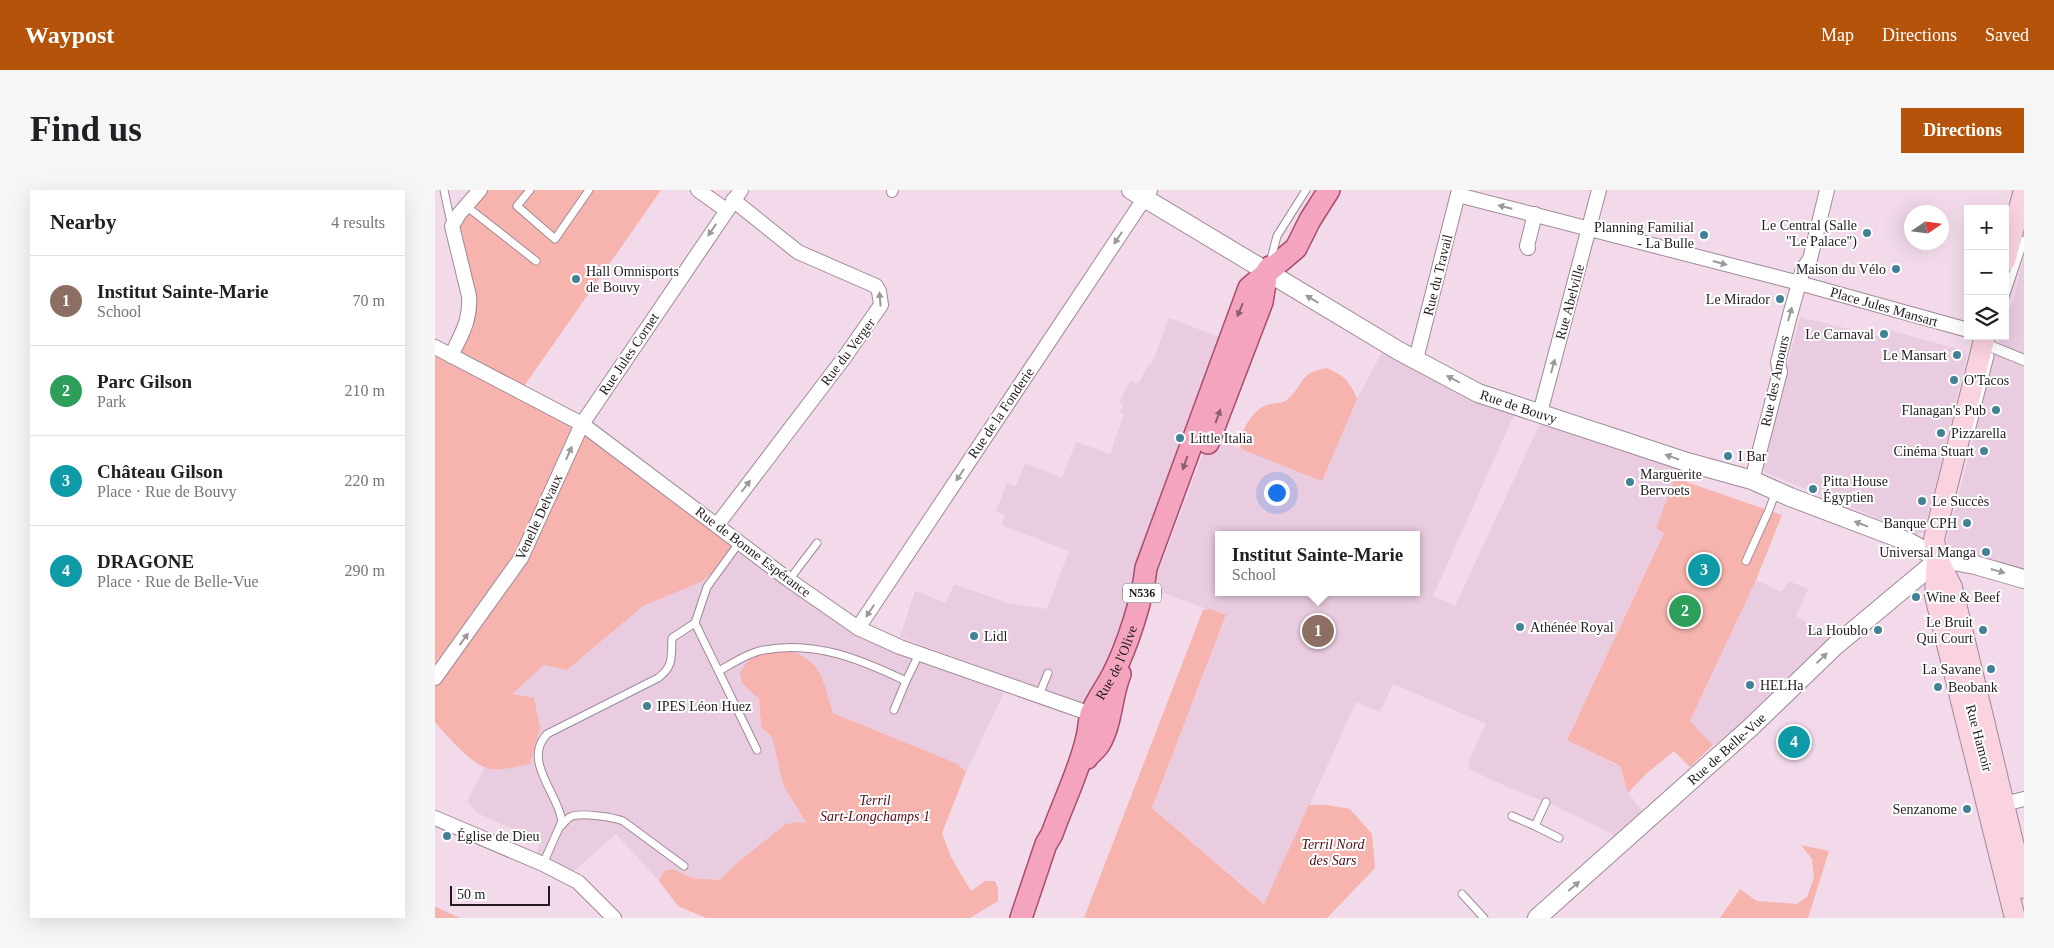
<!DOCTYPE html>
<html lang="en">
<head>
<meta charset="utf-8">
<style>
	body { margin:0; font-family:"Times New Roman",serif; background:#f6f6f6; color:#202124 }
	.controls { position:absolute; right:15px; top:15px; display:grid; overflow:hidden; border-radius:0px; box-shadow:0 5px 20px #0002 }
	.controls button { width:45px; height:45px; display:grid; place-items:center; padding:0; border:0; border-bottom:1px solid #e0e0e0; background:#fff; color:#202124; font:25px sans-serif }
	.compass { position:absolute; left:1469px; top:15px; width:45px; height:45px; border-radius:50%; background:#fff; box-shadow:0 5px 20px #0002; rotate:77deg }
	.scale { position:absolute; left:15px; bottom:12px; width:100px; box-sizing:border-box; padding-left:5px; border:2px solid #231a20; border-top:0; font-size:14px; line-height:18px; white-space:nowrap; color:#231a20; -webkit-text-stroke:4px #fff; paint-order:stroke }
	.you { position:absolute; left:841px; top:302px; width:18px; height:18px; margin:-12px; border:4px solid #fff; border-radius:50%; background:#1a73e8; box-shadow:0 0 0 8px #1a73e833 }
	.badge { display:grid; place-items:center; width:32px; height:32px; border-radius:50%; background:#b45309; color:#fff; font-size:16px; font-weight:700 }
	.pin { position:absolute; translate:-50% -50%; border:2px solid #fff; box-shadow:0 1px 5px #0006 }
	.popup { position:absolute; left:780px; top:341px; width:205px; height:65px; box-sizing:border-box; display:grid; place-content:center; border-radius:0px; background:#fff; filter:drop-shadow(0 1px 4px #0005); font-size:16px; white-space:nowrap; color:#757577 }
	.popup b { font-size:19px; color:#202124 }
	.popup::after { content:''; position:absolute; left:50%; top:100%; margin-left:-10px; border:10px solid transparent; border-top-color:#fff }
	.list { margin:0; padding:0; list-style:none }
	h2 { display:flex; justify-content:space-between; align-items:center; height:65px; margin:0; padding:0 20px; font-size:21px }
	h2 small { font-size:16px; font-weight:400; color:#757577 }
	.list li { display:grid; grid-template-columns:32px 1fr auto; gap:15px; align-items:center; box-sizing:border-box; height:90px; padding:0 20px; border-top:1px solid #e0e0e0 }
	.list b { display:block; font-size:19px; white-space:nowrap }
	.list p { margin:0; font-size:16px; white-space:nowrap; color:#757577 }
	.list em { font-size:16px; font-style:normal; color:#757577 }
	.icon { flex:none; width:28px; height:28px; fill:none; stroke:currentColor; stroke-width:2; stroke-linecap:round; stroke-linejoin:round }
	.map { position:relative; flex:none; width:1589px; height:728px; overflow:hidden; border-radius:0px }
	header { display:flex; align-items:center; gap:30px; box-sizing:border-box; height:70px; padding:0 25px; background:#b45309; color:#fff }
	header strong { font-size:24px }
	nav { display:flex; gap:28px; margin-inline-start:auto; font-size:18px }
	.intro { display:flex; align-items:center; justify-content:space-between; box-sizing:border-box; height:120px; padding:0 30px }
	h1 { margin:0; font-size:35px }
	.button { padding:12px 22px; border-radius:0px; background:#b45309; color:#fff; font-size:18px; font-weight:700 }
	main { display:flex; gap:30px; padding:0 30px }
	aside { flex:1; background:#fff; border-radius:0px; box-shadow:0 5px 20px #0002 }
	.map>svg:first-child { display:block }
	.built { fill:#eacce0; fill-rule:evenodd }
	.green { fill:#f7b4ae }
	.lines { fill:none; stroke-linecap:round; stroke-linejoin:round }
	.service-casing { stroke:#9f8998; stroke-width:9 }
	.pedestrian-casing { stroke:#9f8998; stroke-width:12 }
	.minor-casing { stroke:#9f8998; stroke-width:16 }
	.tertiary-casing { stroke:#9f8998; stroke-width:20 }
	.secondary-casing { stroke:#9f8998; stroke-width:22 }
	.primary-casing { stroke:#a74d6d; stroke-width:24 }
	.service { stroke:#fff; stroke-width:7 }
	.pedestrian { stroke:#fff; stroke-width:10 }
	.minor { stroke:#fff; stroke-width:14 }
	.tertiary { stroke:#fff; stroke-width:18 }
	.secondary { stroke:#fad2e0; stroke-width:20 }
	.primary { stroke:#f5a4c0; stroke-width:21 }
	.oneway { fill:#9c989b }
	.oneway2 { fill:#8c5f70 }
	.poi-dot { fill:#438197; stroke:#fff; stroke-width:2 }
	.labels { text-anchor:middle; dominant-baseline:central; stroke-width:4; stroke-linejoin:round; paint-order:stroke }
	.shield { fill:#fff; stroke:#655f63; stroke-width:1 }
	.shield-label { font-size:12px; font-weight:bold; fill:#231a20 }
	.poi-label { font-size:14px; fill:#231a20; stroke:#fff; text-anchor:start }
	.street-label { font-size:14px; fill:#231a20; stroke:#fff }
	.park-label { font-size:14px; font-style:italic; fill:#59080f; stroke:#fff }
</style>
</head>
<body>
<header>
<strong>Waypost</strong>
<nav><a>Map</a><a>Directions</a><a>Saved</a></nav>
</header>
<div class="intro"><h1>Find us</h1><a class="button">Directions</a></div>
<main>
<aside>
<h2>Nearby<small>4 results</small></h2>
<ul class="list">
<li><span class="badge" style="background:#8d6e63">1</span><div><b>Institut Sainte-Marie</b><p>School</p></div><em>70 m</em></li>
<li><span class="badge" style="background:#2e9e5b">2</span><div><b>Parc Gilson</b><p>Park</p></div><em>210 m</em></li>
<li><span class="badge" style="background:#0f9aa8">3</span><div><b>Château Gilson</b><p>Place · Rue de Bouvy</p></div><em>220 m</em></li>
<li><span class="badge" style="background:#0f9aa8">4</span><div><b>DRAGONE</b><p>Place · Rue de Belle-Vue</p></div><em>290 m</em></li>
</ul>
</aside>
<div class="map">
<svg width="1589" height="728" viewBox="0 0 1589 728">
	<rect width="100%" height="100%" fill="#f2daea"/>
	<g class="built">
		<polygon points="1589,67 1589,381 1514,359 1511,353 1565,146 1570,146 1570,122 1577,115"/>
		<polygon points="1365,127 1447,147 1450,139 1527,160 1532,166 1489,342 1482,344 1329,282 1326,278"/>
		<polygon points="734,128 793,150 659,509 649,515 644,513 465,447 480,401 511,413 519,394 573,413 612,419 634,361 566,335 570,325 561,321 572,293 581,296 590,273 627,288 641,252 675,264 689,224 685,222 688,215 684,213 695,191 704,193 711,178 717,173"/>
		<path d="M952,153L1083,216L998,406L1020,416L1109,225L1252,272L1245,289L1241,288L1221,338L1229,342L1132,550L1185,577L1193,603L1214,629L1186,654L1176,643L1111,612L1074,598L1034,579V570L1051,534L958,494L945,522L921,512L830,714L717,618L791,426L731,404H715L770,258L789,253L887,290L922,209ZM784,345H982V402H784Z"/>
		<polygon points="304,353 423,438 573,494 531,582 523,574 398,523 393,507 307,492 324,509 326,537 337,547 348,595 371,634 303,672 285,690 257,688 238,679 229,681 224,691 181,644 132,687 98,670 106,652 42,623 32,611 50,577 71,579 99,509 76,504 109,475 132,480 208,416 266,392"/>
		<polygon points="1321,390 1347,402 1354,391 1373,399 1361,426 1394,447 1400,456 1307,545 1278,555 1255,532"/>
	</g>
	<g class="green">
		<path d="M45,0H226L85,202L147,234L304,353L286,376L266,392L208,416L132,480L109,475L77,504L99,508L105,538L95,574C82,576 63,583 49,577C33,570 12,546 0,532V157L16,165L34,128L17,36Z"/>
		<path d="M892,178C909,186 915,191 922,209L887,291L806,259C802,245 818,219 832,215C840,212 847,215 854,208C872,191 862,184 892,178Z"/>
		<polygon points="1240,288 1347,325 1321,390 1255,531 1278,555 1255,577 1239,561 1211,584 1193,603 1185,576 1132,550 1229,343 1221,338"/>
		<polygon points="775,419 791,425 717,618 829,714 874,615 892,615 915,619 937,644 940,678 892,728 649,728 768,420"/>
		<path d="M348,459C388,469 387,489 398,523L523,574L531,582L507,643L516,667L536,701L550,691H560L563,697V711L535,728H271L243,716L224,691L229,681L238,679L257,688L285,690L303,672L351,634L364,632L371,633L348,595L337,547L326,537L324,509L307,493L305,482C317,463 327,460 348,459Z"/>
		<polygon points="1366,655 1394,661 1373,728 1285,728 1305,699 1322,711 1362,714 1372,707 1379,688 1377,669"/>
		<polygon points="0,716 3,718 25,728 0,728"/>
	</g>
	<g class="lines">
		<g class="service-casing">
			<g id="service">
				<polyline points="9,0 16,33"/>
				<polyline points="95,0 82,16 120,49 154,0"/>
				<polyline points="31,16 101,71"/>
				<polyline points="835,73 842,46 871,0"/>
				<polyline points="1570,107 1589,50"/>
				<polyline points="1535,245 1555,166"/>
				<polyline points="1311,371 1334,320 1341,301"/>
				<polyline points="354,390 382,353"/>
				<polyline points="260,433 322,560"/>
				<path d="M284,481C298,473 313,463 329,460C380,450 427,470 471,491L484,464"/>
				<polyline points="604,505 613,483"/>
				<polyline points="459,520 471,491"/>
				<polyline points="1111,612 1100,636 1124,648"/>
				<polyline points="1077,626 1100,636"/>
				<path d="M126,636C129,633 132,629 135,627C144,622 178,627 188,631L249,676"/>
				<path d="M108,674L127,631C123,603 87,571 112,544L223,488C239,476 236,467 237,448L260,433L272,397L304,353"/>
				<polyline points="1027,704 1049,728"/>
			</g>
		</g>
		<g class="pedestrian-casing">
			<g id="pedestrian">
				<polyline points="457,2 458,0"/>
				<polyline points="1548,151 1557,157 1589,170"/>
			</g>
		</g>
		<g class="minor-casing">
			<g id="minor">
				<polyline points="263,0 291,20"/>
				<polyline points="1023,5 1364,93 1533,140"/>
				<polyline points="1093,58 1092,56 1100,24"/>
				<polyline points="0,157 147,234 354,390 423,438 465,457 656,524 660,529"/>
				<path d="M16,166C26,145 36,130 34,106L17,36L24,24L45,0"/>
				<polyline points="981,169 1024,0"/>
				<polyline points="1105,223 1164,0"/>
				<polyline points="1317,290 1345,182 1343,172 1355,125 1368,79 1375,69 1392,0"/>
				<polyline points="282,335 409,168 446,115 444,101 441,96 363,62 298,10"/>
				<polyline points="423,438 715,0"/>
				<polyline points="0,488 86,368 147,234 306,0"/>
				<polyline points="1569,614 1589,609"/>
				<polyline points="0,628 108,674 143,692 179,728"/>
			</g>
		</g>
		<g class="tertiary-casing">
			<g id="tertiary">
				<path id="s1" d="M696,0L964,161L1043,203L1252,272L1317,290L1355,307L1474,352L1502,368L1540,375L1589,389"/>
				<path id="s2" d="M1102,728L1315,538L1400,456L1497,375"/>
			</g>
		</g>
		<g class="secondary-casing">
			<g id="secondary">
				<polyline points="1570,71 1589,0"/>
				<polyline points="1550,146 1499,349 1502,368 1500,406 1580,728"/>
				<polyline points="1502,368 1517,397 1589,698"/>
			</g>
		</g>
		<g class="primary-casing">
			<g id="primary">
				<polyline points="773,253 827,112 832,81 835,77"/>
				<path d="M652,568C655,563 662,559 665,553C677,532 676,506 685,484"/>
				<path id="s3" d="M586,728L611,654L617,644C628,613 645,579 652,547C654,539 654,531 656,524C662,509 671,498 678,484C692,457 708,408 711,378L814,98L861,58L875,30L894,0"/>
			</g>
		</g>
		<use href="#service" class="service"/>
		<use href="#pedestrian" class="pedestrian"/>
		<use href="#minor" class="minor"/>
		<use href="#tertiary" class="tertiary"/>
		<use href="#secondary" class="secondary"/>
		<use href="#primary" class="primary"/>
	</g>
	<defs><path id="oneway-solid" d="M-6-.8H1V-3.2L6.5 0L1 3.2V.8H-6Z" transform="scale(1.25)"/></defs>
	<g class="oneway">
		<use href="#oneway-solid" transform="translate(1070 17) rotate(-166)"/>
		<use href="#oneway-solid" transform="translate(277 40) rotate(124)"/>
		<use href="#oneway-solid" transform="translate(683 48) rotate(124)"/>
		<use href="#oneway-solid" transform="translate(1285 73) rotate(15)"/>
		<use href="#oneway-solid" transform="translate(445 109) rotate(-95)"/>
		<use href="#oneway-solid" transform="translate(877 109) rotate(-149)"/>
		<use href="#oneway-solid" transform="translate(1355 124) rotate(-75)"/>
		<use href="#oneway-solid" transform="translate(1118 176) rotate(-75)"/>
		<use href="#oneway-solid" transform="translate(1018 189) rotate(-152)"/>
		<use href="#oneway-solid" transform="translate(134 263) rotate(-66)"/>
		<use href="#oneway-solid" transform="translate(1237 267) rotate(-161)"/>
		<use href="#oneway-solid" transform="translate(525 285) rotate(124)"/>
		<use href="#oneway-solid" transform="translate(311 296) rotate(-53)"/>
		<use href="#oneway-solid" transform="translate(1426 334) rotate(-159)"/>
		<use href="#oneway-solid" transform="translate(1563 381) rotate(16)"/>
		<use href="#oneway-solid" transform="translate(435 421) rotate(124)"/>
		<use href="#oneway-solid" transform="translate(29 449) rotate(-54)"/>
		<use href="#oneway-solid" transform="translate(1387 468) rotate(-44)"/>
		<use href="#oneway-solid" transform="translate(1139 696) rotate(-41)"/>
	</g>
	<g class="oneway2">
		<use href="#oneway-solid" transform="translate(805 120) rotate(112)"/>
		<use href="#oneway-solid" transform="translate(783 226) rotate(-70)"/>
		<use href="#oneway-solid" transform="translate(750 273) rotate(110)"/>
	</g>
	<g class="poi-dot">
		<circle cx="1432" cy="43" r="5"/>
		<circle cx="1269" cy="45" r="5"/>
		<circle cx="1461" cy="79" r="5"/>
		<circle cx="141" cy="89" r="5"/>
		<circle cx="1345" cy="109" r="5"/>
		<circle cx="1449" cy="144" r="5"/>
		<circle cx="1522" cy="165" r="5"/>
		<circle cx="1519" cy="190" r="5"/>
		<circle cx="1561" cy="220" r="5"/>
		<circle cx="1506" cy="243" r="5"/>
		<circle cx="745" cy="248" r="5"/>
		<circle cx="1549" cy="261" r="5"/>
		<circle cx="1293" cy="266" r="5"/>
		<circle cx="1195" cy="292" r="5"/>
		<circle cx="1378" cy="299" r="5"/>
		<circle cx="1487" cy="311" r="5"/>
		<circle cx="1532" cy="333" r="5"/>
		<circle cx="1551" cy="362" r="5"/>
		<circle cx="1481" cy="407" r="5"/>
		<circle cx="1085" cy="437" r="5"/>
		<circle cx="1443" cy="440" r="5"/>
		<circle cx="1548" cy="440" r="5"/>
		<circle cx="539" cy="446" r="5"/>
		<circle cx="1556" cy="479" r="5"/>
		<circle cx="1315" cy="495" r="5"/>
		<circle cx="1503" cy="497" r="5"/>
		<circle cx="212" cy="516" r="5"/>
		<circle cx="1532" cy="619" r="5"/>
		<circle cx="12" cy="646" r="5"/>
	</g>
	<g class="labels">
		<rect class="shield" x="688" y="393.5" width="38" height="19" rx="4"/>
		<g class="shield-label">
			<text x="707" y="403">N536</text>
		</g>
		<g class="poi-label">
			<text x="1422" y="35" text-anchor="end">Le Central (Salle<tspan x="1422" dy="16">"Le Palace")</tspan></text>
			<text x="1259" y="37" text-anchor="end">Planning Familial<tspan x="1259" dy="16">- La Bulle</tspan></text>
			<text x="1451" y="79" text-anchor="end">Maison du Vélo</text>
			<text x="151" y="81">Hall Omnisports<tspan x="151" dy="16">de Bouvy</tspan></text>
			<text x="1335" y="109" text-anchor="end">Le Mirador</text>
			<text x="1439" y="144" text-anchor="end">Le Carnaval</text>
			<text x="1512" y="165" text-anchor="end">Le Mansart</text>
			<text x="1529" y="190">O'Tacos</text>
			<text x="1551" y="220" text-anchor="end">Flanagan's Pub</text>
			<text x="1516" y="243">Pizzarella</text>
			<text x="755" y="248">Little Italia</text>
			<text x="1539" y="261" text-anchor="end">Cinéma Stuart</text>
			<text x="1303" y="266">I Bar</text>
			<text x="1205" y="284">Marguerite<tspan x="1205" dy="16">Bervoets</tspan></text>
			<text x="1388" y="291">Pitta House<tspan x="1388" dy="16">Égyptien</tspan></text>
			<text x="1497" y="311">Le Succès</text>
			<text x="1522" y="333" text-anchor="end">Banque CPH</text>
			<text x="1541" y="362" text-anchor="end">Universal Manga</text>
			<text x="1491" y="407">Wine &amp; Beef</text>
			<text x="1538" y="432" text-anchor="end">Le Bruit<tspan x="1538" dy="16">Qui Court</tspan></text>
			<text x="1095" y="437">Athénée Royal</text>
			<text x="1433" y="440" text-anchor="end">La Houblo</text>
			<text x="549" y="446">Lidl</text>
			<text x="1546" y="479" text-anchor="end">La Savane</text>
			<text x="1325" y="495">HELHa</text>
			<text x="1513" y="497">Beobank</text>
			<text x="222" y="516">IPES Léon Huez</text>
			<text x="1522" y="619" text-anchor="end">Senzanome</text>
			<text x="22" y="646">Église de Dieu</text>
		</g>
		<g class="street-label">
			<text transform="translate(1003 85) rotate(-76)">Rue du Travail</text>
			<text transform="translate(1135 112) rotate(-75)">Rue Abelville</text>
			<text transform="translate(1449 117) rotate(16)">Place Jules Mansart</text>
			<text transform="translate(413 162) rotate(-53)">Rue du Verger</text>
			<text transform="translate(194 164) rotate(-56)">Rue Jules Cornet</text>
			<text transform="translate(1340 191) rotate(-78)">Rue des Amours</text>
			<text stroke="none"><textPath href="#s1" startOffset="445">Rue de Bouvy</textPath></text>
			<text transform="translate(566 223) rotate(-56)">Rue de la Fonderie</text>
			<text transform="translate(104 327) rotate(-65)">Venelle Delvaux</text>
			<text transform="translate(318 362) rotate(37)">Rue de Bonne Espérance</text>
			<text stroke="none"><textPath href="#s3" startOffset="274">Rue de l'Olive</textPath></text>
			<text transform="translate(1544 548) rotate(75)">Rue Hamoir</text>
			<text stroke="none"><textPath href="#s2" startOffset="254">Rue de Belle-Vue</textPath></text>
		</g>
		<g class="park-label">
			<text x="440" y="610">Terril<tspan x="440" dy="16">Sart-Longchamps 1</tspan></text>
			<text x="898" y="654">Terril Nord<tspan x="898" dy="16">des Sars</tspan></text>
		</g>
	</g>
</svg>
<div class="controls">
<button>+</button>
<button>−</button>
<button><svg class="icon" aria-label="layers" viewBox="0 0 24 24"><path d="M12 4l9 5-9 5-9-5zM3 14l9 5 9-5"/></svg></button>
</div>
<svg class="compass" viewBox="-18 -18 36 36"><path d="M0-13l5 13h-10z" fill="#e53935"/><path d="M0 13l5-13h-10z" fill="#757577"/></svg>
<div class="scale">50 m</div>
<div class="you"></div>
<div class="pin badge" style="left:883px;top:441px;background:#8d6e63">1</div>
<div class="popup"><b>Institut Sainte-Marie</b>School</div>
<div class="pin badge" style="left:1250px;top:421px;background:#2e9e5b">2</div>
<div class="pin badge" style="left:1269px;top:380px;background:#0f9aa8">3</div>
<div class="pin badge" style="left:1359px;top:552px;background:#0f9aa8">4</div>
</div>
</main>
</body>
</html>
